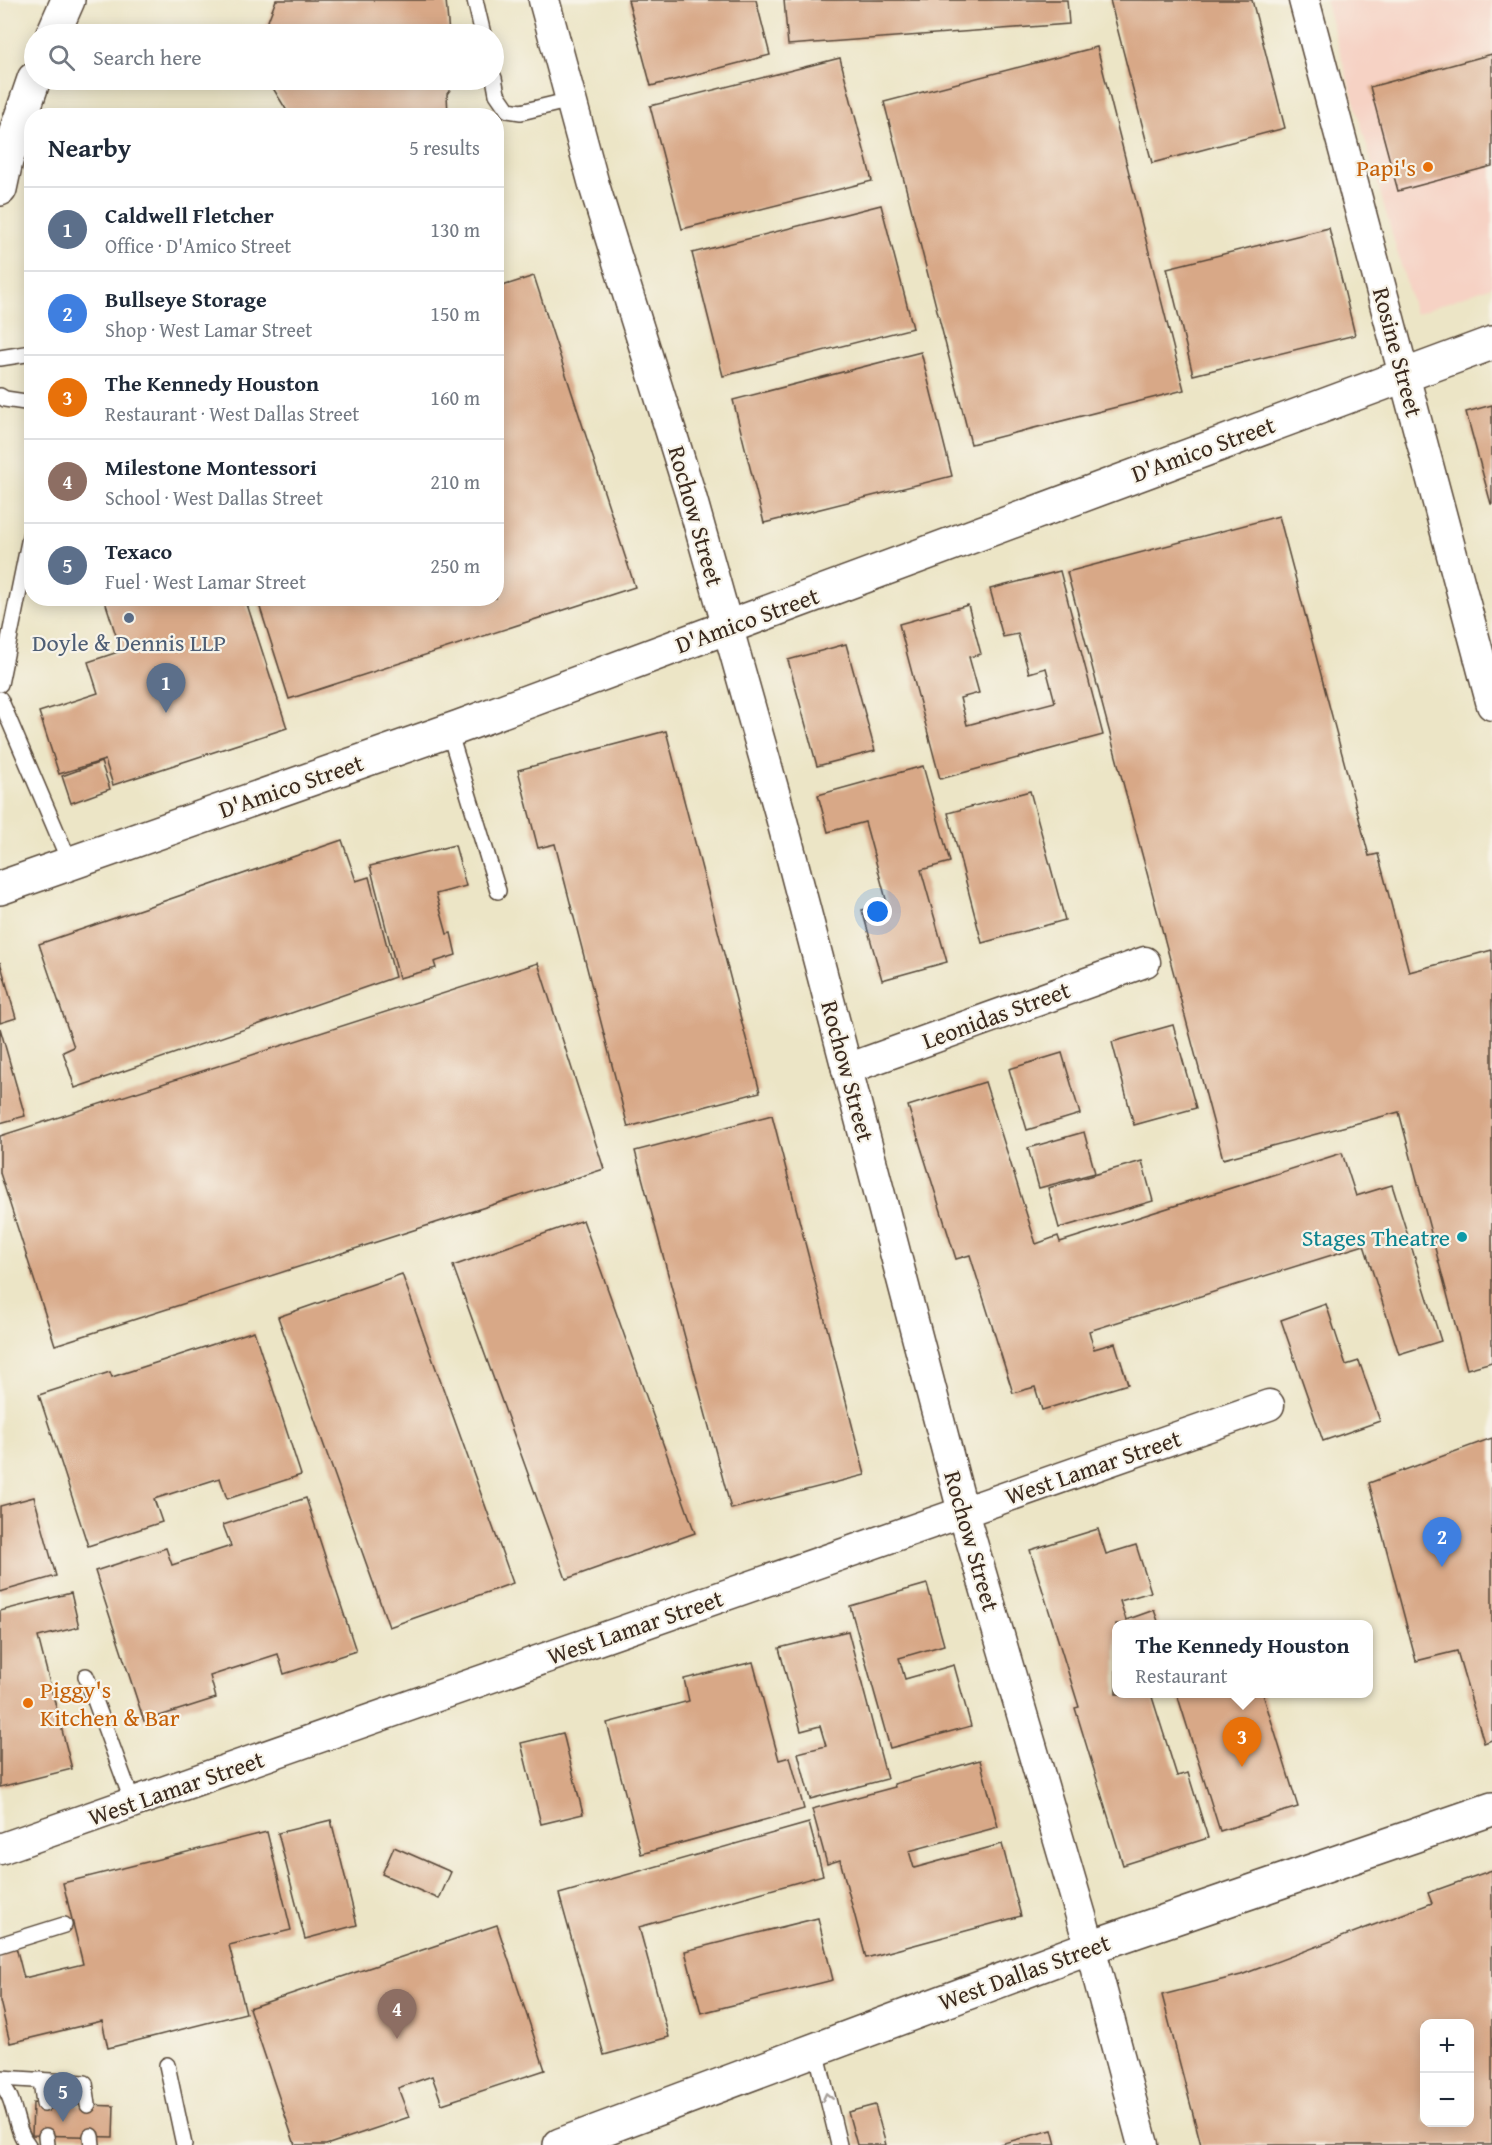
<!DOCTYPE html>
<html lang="en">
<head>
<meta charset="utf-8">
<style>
	body { margin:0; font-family:"Gentium Book Plus",serif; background:#f6f6f7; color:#1f2937 }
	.controls { position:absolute; right:18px; bottom:18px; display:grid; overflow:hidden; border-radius:12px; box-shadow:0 3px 15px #0003 }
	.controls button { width:54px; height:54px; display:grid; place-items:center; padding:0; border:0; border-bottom:2px solid #e0e1e3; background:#fff; color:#1f2937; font:30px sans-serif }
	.you { position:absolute; left:878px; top:912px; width:21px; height:21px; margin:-15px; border:4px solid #fff; border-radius:50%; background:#1a73e8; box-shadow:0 0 0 9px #1a73e833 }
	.badge { display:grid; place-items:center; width:39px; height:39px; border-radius:50%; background:#b5179e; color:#fff; font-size:20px; font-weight:700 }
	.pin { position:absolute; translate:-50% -50px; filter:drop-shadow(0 2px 3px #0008) }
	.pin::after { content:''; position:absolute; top:32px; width:21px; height:18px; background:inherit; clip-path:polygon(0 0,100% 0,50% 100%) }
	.popup { position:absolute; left:1112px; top:1620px; width:261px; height:78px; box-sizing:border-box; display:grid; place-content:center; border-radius:12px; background:#fff; filter:drop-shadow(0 2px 4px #0005); font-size:20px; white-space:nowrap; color:#747a83 }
	.popup b { font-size:22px; color:#1f2937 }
	.popup::after { content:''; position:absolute; left:50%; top:100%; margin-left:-12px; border:12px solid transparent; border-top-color:#fff }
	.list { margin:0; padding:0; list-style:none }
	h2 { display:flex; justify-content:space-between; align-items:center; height:78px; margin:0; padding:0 24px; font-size:26px }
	h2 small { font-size:20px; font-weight:400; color:#747a83 }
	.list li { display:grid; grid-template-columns:39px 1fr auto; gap:18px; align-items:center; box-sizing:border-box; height:84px; padding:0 24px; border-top:2px solid #e0e1e3 }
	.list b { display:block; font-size:22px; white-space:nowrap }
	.list p { margin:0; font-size:20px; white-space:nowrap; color:#747a83 }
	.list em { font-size:20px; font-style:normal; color:#747a83 }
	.icon { flex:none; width:33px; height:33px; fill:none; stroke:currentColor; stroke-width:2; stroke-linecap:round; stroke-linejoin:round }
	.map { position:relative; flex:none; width:1492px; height:2145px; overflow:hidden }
	.search { position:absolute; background:#fff; box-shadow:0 3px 15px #0003; left:24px; top:24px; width:480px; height:66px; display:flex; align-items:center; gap:15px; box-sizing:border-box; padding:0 21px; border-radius:33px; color:#747a83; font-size:22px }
	.panel { position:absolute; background:#fff; box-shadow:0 3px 15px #0003; left:24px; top:108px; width:480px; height:498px; border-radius:24px }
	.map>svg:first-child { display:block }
	.built { fill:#f6d2c4 }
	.building { fill:#d8a887; fill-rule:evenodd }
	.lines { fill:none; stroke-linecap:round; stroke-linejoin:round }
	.service-casing { stroke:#564637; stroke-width:18 }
	.minor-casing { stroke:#564637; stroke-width:33 }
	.tertiary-casing { stroke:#564637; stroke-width:36 }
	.secondary-casing { stroke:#564637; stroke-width:36 }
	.primary-casing { stroke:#564637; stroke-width:36 }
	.service { stroke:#fff; stroke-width:15 }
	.minor { stroke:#fff; stroke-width:30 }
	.tertiary { stroke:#fff; stroke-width:33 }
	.secondary { stroke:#fff; stroke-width:33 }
	.primary { stroke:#fff; stroke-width:33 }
	.oneway { stroke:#a79f9a }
	.food-dot { fill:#e8710a; stroke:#f7f3e8; stroke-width:2 }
	.service-dot { fill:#5c6f8a; stroke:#f7f3e8; stroke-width:2 }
	.culture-dot { fill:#0f9aa8; stroke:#f7f3e8; stroke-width:2 }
	.labels { text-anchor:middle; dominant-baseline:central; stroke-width:4.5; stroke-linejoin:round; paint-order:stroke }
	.food-label { font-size:24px; fill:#c56008; stroke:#f7f3e8; text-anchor:end }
	.street-label { font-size:24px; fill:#3b2a1e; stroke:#f7f3e8 }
	.service-label { font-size:24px; fill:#4e5e75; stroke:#f7f3e8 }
	.culture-label { font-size:24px; fill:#0d838f; stroke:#f7f3e8; text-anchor:end }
</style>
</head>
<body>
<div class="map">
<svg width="1492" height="2145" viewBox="0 0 1492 2145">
	<rect width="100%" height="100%" fill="#f7f3e8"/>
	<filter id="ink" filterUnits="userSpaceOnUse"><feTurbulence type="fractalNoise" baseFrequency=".0167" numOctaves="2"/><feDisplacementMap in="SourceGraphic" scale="12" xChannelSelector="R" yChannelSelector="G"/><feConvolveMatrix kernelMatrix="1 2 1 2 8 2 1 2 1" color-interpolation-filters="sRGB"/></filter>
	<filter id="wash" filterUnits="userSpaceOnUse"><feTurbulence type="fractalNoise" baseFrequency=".008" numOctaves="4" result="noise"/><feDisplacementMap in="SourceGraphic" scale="24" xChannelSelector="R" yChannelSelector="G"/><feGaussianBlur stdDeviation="1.35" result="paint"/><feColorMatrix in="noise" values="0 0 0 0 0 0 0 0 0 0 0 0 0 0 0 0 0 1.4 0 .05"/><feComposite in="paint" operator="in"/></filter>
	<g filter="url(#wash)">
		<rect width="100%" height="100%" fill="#ece5c6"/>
		<polygon class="built" points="1325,0 1492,0 1492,286 1415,314"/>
		<g id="blocks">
			<g class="building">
				<polygon points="276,0 446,0 449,34 263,34"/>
				<polygon points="628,0 756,0 770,55 651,86"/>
				<polygon points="784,0 1067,0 1069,24 788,45"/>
				<polygon points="1110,0 1252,0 1285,128 1152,163"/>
				<polygon points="1097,47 1184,390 971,444 884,102"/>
				<polygon points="1492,54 1492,166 1398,191 1370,87"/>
				<polygon points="840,58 872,181 682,229 650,106"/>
				<polygon points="268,80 451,80 452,87 447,94 448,116 290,116"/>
				<polygon points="881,205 913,328 723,376 692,253"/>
				<polygon points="1329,228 1355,335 1193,375 1167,268"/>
				<polygon points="534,276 635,587 289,699 257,598 496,598 496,288"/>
				<polygon points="921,352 952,476 764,523 733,400"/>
				<polygon points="1492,405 1492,504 1491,504 1466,412"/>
				<polygon points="1279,516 1369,856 1378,854 1409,972 1492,950 1492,1362 1467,1369 1399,1112 1223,1159 1067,572"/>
				<polygon points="1060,571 1103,735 940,779 899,624 968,605 981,654 969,657 979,693 960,698 967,725 1055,702 1046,668 1029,673 1018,634 1003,637 990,589"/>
				<polygon points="104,598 245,598 287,728 113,785 105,760 59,774 39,712 98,693 88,662 121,651"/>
				<polygon points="846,644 875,751 817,766 788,660"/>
				<polygon points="666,731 760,1092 628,1127 555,844 538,848 518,770"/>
				<polygon points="101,762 110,789 71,803 62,776"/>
				<polygon points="923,766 950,862 921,870 947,962 882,980 862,910 887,903 865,822 828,832 818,795"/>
				<polygon points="1030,791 1065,920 982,943 948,813"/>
				<polygon points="342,840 356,881 369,877 395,977 75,1088 63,1052 74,1047 39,944"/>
				<polygon points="455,845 466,886 436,894 447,934 451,933 456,955 434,962 436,968 399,978 370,866"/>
				<polygon points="0,962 16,1018 0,1023"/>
				<polygon points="538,963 604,1169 55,1345 0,1173 0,1136"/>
				<polygon points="1173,1025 1196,1108 1134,1125 1112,1042"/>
				<polygon points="0,1028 25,1116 0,1123"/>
				<polygon points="1062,1053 1080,1114 1027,1130 1009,1069"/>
				<polygon points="985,1082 1036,1244 1058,1236 1060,1242 1342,1153 1356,1196 1392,1185 1441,1341 1399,1354 1364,1245 1089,1331 1094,1349 1115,1343 1128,1384 1042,1410 1035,1387 1013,1393 970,1255 956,1259 908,1106"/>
				<polygon points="772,1115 865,1475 731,1509 635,1151"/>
				<polygon points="1084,1132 1095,1173 1039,1188 1028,1148"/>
				<polygon points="1142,1161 1153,1201 1059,1228 1048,1188"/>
				<polygon points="583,1220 695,1533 566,1579 453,1266"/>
				<polygon points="402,1274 513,1583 389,1627 278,1317"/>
				<polygon points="1326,1304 1346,1365 1359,1361 1380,1421 1323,1441 1281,1320"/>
				<polygon points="254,1331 301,1475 227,1499 220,1478 154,1499 162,1522 88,1546 39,1395 110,1372 112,1377"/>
				<polygon points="1492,1438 1492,1740 1484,1743 1457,1651 1416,1661 1369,1483"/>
				<polygon points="34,1497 56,1576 0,1592 0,1506"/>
				<polygon points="306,1498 356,1651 284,1674 278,1654 210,1676 216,1698 144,1721 95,1571 166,1548 172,1565 231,1546 223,1525"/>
				<polygon points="1098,1529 1106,1554 1136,1545 1151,1592 1120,1601 1126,1620 1154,1610 1159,1624 1116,1624 1116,1694 1161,1694 1152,1697 1177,1776 1188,1773 1208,1838 1123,1865 1075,1708 1079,1707 1030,1550"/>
				<polygon points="927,1584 944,1645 899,1658 905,1679 954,1665 971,1726 890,1748 850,1606"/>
				<polygon points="71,1593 79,1627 38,1637 72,1769 0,1787 0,1611"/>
				<polygon points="848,1631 887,1779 810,1799 798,1753 826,1746 820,1726 801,1731 779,1648"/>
				<polygon points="753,1662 779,1760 790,1757 804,1809 641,1854 607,1723 689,1701 684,1679"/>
				<polygon points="1177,1694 1263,1694 1298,1807 1220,1831"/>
				<polygon points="563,1733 583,1814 541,1824 521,1743"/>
				<polygon points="980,1760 998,1827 909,1851 914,1868 1002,1844 1021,1916 866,1958 840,1860 827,1864 812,1809 895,1787 894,1784"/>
				<polygon points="331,1820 357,1925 305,1939 278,1833"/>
				<polygon points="809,1823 823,1875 639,1927 669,2037 604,2055 559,1894"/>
				<polygon points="267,1832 291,1930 229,1945 246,2013 108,2048 102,2021 10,2043 0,2001 0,1951 16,1947 24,1978 83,1964 63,1883"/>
				<polygon points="394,1847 451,1872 439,1899 382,1874"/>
				<path d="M1492,1870V2145H1201L1162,1995L1241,1975L1432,1903L1428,1893ZM1424,2024H1470V2122H1424Z"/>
				<polygon points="818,1918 833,1980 701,2013 685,1951"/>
				<polygon points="497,1925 545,2070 442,2104 432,2076 398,2088 409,2117 326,2145 295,2145 249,2008"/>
				<polygon points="33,2103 114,2106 113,2137 32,2135"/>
				<polygon points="875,2105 886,2145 857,2145 848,2112"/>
				<polygon points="1052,2130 1056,2145 1000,2145 1000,2144"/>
			</g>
		</g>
	</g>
	<g filter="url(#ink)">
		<use href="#blocks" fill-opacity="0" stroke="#564637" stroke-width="1.5"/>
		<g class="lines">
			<g class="service-casing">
				<g id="service">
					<polyline points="475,0 483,34"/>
					<polyline points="494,78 497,94 508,110 521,112 571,100"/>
					<polyline points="0,358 32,353"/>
					<polyline points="0,396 5,399 32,403"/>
					<polyline points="0,684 32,527"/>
					<polyline points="0,699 70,863"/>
					<polyline points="449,731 498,891"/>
					<polyline points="86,1676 133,1803"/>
					<polyline points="0,1945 64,1925"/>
					<polyline points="816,2050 839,2145"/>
					<polyline points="167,2065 184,2145"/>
					<polyline points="0,2078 85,2083 88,2105"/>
					<polyline points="41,2080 44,2104"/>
					<path d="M0,2083C17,2098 13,2128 28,2145"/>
					<polyline points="46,2136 47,2145"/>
					<polyline points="91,2136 92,2145"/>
				</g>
			</g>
			<g class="minor-casing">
				<g id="minor">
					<polyline points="544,0 594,185 690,493 781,817 963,1512 1090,1947 1143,2145"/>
					<polyline points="1304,0 1492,705"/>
					<polyline points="847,1069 1145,962"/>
					<polyline points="0,1849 1269,1405"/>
				</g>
			</g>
			<g class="tertiary-casing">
				<polyline id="tertiary" points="0,888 459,727 1492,343"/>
			</g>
			<g class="secondary-casing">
				<polyline id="secondary" points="560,2145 1090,1947 1492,1809"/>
			</g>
			<g class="primary-casing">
				<g id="primary">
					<polyline points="53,34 68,0"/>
					<polyline points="0,189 6,161 34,79"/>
				</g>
			</g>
			<use href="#service" class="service"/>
			<use href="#minor" class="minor"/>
			<use href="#tertiary" class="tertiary"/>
			<use href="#secondary" class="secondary"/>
			<use href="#primary" class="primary"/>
		</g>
		<defs><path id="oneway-chevron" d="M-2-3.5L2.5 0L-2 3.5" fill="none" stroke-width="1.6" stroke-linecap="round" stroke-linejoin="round" transform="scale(1.5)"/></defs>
		<use class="oneway" href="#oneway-chevron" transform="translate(827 2097) rotate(-103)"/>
	</g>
	<g class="food-dot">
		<circle cx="1428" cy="167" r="6"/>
		<circle cx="28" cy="1703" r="6"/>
	</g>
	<circle class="service-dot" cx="129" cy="618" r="6"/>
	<circle class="culture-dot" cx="1462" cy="1237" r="6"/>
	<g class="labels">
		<g class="food-label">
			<text x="1416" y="167">Papi's</text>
			<text x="40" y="1689" text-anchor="start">Piggy's<tspan x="40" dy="28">Kitchen &amp; Bar</tspan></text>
		</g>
		<g class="street-label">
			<text transform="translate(1398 352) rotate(75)">Rosine Street</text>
			<text transform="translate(1203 449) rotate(-20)">D'Amico Street</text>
			<text transform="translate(696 516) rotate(74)">Rochow Street</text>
			<text transform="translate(747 620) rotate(-20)">D'Amico Street</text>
			<text transform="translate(291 786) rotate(-19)">D'Amico Street</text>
			<text transform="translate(996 1015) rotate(-20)">Leonidas Street</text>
			<text transform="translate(848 1071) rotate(75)">Rochow Street</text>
			<text transform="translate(1093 1467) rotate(-19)">West Lamar Street</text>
			<text transform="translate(972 1541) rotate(74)">Rochow Street</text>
			<text transform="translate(635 1627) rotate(-19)">West Lamar Street</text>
			<text transform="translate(176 1788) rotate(-19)">West Lamar Street</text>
			<text transform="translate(1024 1972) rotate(-20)">West Dallas Street</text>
		</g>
		<g class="service-label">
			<text x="129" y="642">Doyle &amp; Dennis LLP</text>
		</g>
		<g class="culture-label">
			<text x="1450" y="1237">Stages Theatre</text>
		</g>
	</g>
</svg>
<div class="controls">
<button>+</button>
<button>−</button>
</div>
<div class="you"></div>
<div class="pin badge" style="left:166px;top:713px;background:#5c6f8a">1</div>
<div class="pin badge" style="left:1442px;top:1567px;background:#3f7fe0">2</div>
<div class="pin badge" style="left:1242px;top:1767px;background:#e8710a">3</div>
<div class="popup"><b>The Kennedy Houston</b>Restaurant</div>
<div class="pin badge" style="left:397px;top:2039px;background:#8d6e63">4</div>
<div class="pin badge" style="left:63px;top:2122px;background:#5c6f8a">5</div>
<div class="search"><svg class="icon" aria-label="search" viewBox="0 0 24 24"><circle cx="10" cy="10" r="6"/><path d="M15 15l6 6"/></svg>Search here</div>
<section class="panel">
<h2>Nearby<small>5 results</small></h2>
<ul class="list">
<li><span class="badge" style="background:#5c6f8a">1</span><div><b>Caldwell Fletcher</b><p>Office · D'Amico Street</p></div><em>130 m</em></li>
<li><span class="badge" style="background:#3f7fe0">2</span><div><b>Bullseye Storage</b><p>Shop · West Lamar Street</p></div><em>150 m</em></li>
<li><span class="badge" style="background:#e8710a">3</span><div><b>The Kennedy Houston</b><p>Restaurant · West Dallas Street</p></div><em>160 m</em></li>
<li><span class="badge" style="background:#8d6e63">4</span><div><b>Milestone Montessori</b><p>School · West Dallas Street</p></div><em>210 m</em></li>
<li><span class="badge" style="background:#5c6f8a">5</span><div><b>Texaco</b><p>Fuel · West Lamar Street</p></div><em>250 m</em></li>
</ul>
</section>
</div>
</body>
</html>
